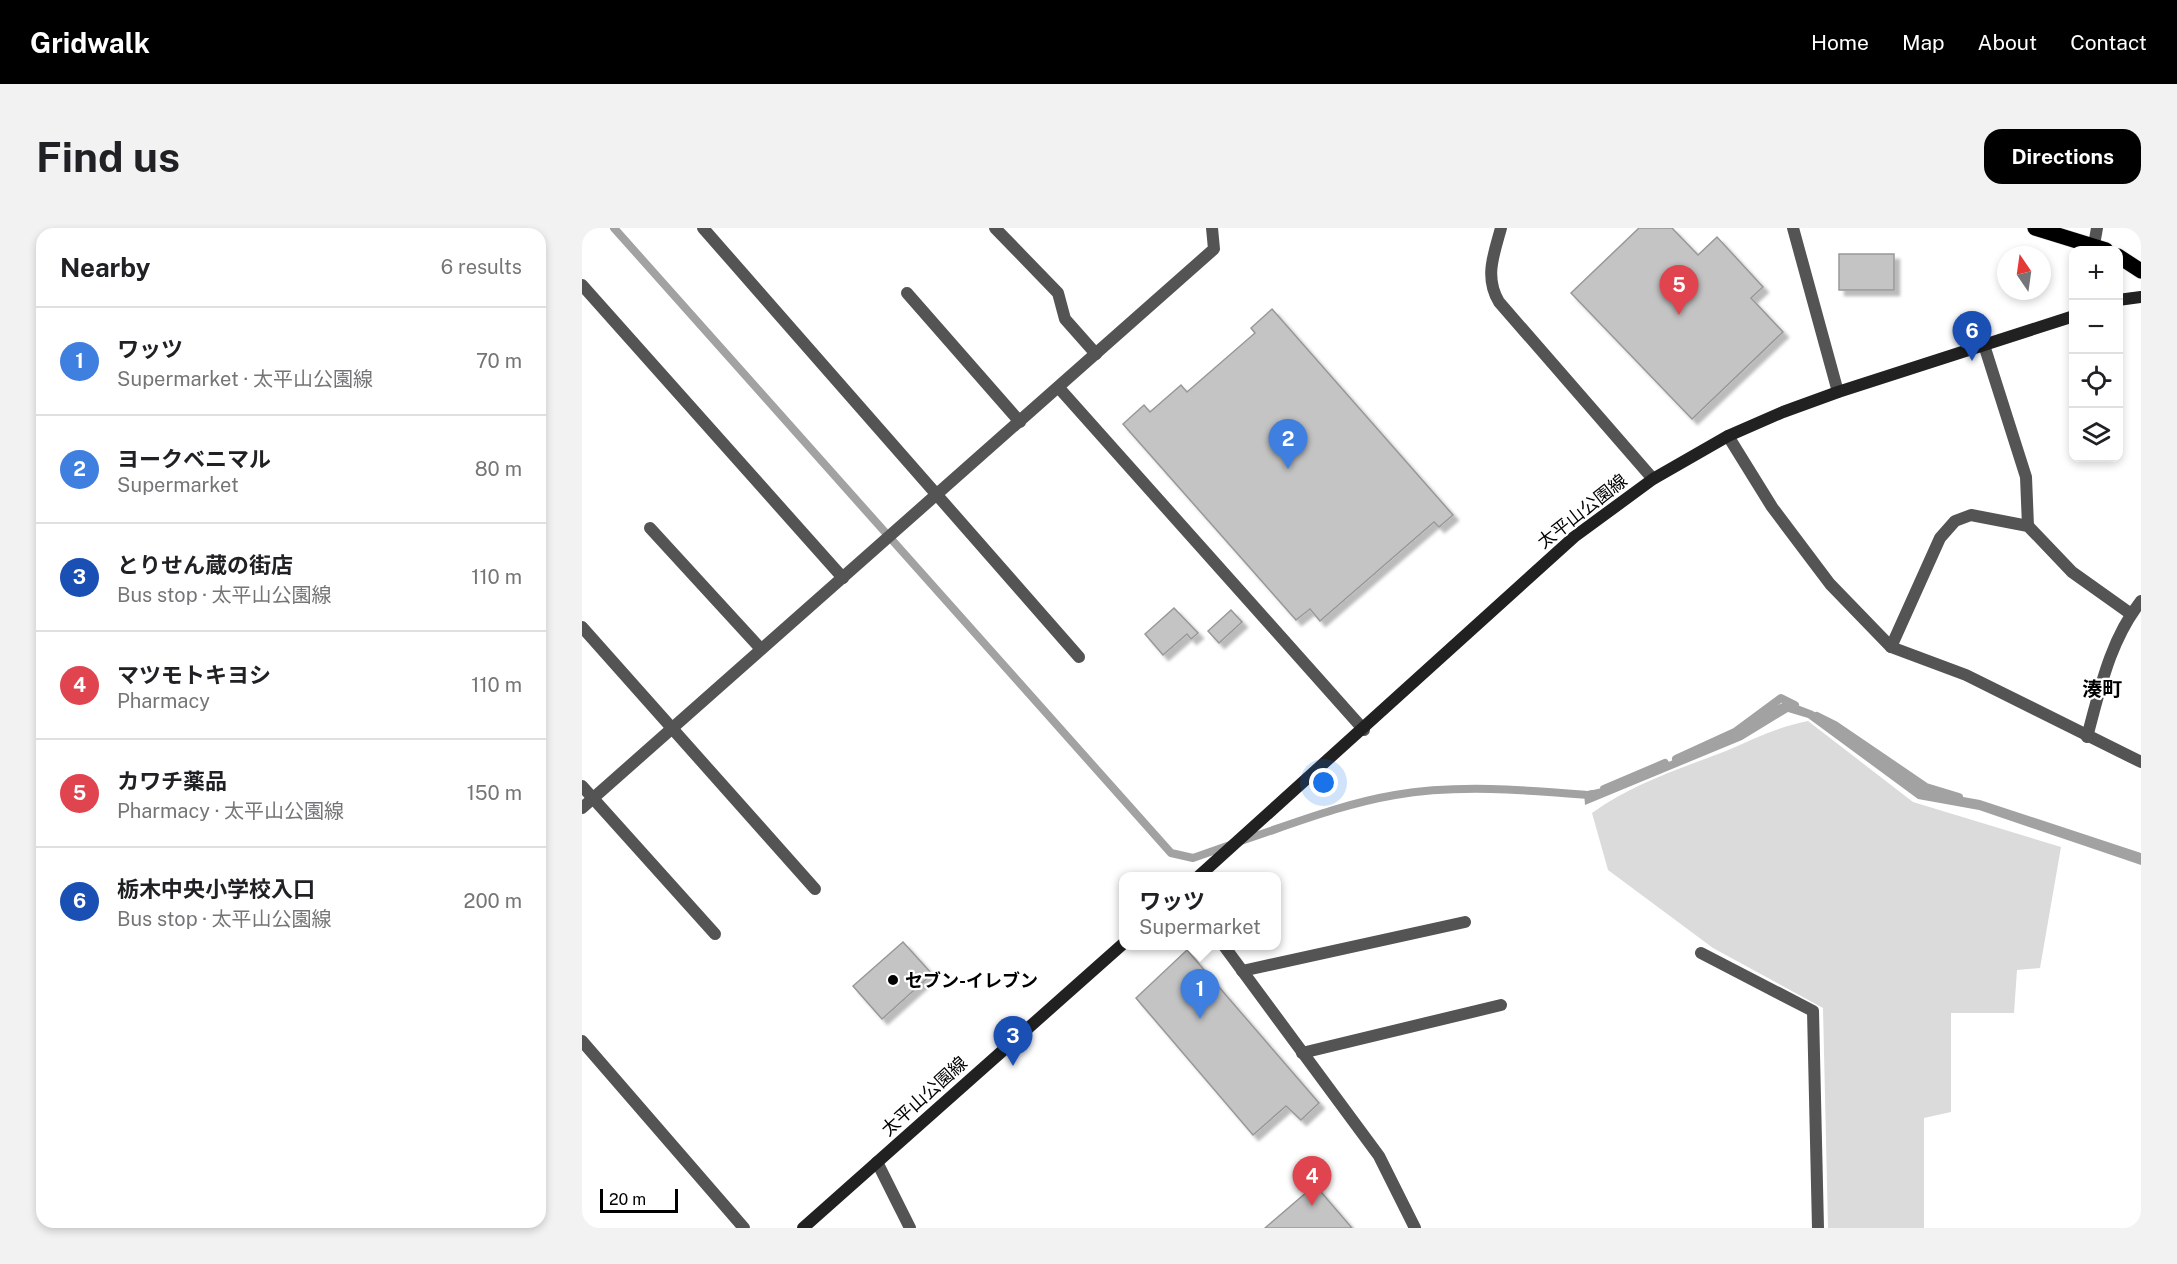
<!DOCTYPE html>
<html lang="en">
<head>
<meta charset="utf-8">
<style>
	body { margin:0; font-family:"Public Sans","Noto Sans JP",sans-serif; background:#f2f2f2; color:#202124 }
	.controls { position:absolute; right:18px; top:18px; display:grid; overflow:hidden; border-radius:12px; box-shadow:0 3px 9px #0003 }
	.controls button { width:54px; height:54px; display:grid; place-items:center; padding:0; border:0; border-bottom:2px solid #e0e0e0; background:#fff; color:#202124; font:30px sans-serif }
	.compass { position:absolute; left:1415px; top:18px; width:54px; height:54px; border-radius:50%; background:#fff; box-shadow:0 3px 9px #0003; rotate:347deg }
	.scale { position:absolute; left:18px; bottom:15px; width:78px; box-sizing:border-box; padding-left:6px; border:3px solid #000; border-top:0; font-size:16px; line-height:21px; white-space:nowrap; color:#000; -webkit-text-stroke:4px #fff; paint-order:stroke }
	.you { position:absolute; left:742px; top:555px; width:21px; height:21px; margin:-15px; border:4px solid #fff; border-radius:50%; background:#1a73e8; box-shadow:0 0 0 9px #1a73e833 }
	.badge { display:grid; place-items:center; width:39px; height:39px; border-radius:50%; background:#000; color:#fff; font-size:20px; font-weight:700 }
	.pin { position:absolute; translate:-50% -50px; filter:drop-shadow(0 2px 3px #0008) }
	.pin::after { content:''; position:absolute; top:32px; width:21px; height:18px; background:inherit; clip-path:polygon(0 0,100% 0,50% 100%) }
	.popup { position:absolute; left:537px; top:644px; width:162px; height:78px; box-sizing:border-box; display:grid; place-content:center; border-radius:12px; background:#fff; filter:drop-shadow(0 2px 4px #0005); font-size:20px; white-space:nowrap; color:#757577 }
	.popup b { font-size:22px; color:#202124 }
	.popup::after { content:''; position:absolute; left:50%; top:100%; margin-left:-12px; border:12px solid transparent; border-top-color:#fff }
	.list { margin:0; padding:0; list-style:none }
	h2 { display:flex; justify-content:space-between; align-items:center; height:78px; margin:0; padding:0 24px; font-size:26px }
	h2 small { font-size:20px; font-weight:400; color:#757577 }
	.list li { display:grid; grid-template-columns:39px 1fr auto; gap:18px; align-items:center; box-sizing:border-box; height:108px; padding:0 24px; border-top:2px solid #e0e0e0 }
	.list b { display:block; font-size:22px; white-space:nowrap }
	.list p { margin:0; font-size:20px; white-space:nowrap; color:#757577 }
	.list em { font-size:20px; font-style:normal; color:#757577 }
	.icon { flex:none; width:33px; height:33px; fill:none; stroke:currentColor; stroke-width:2; stroke-linecap:round; stroke-linejoin:round }
	.map { position:relative; flex:none; width:1559px; height:1000px; overflow:hidden; border-radius:18px }
	header { display:flex; align-items:center; gap:36px; box-sizing:border-box; height:84px; padding:0 30px; background:#000; color:#fff }
	header strong { font-size:28px }
	nav { display:flex; gap:33px; margin-inline-start:auto; font-size:21px }
	.intro { display:flex; align-items:center; justify-content:space-between; box-sizing:border-box; height:144px; padding:0 36px }
	h1 { margin:0; font-size:42px }
	.button { padding:15px 27px; border-radius:18px; background:#000; color:#fff; font-size:21px; font-weight:700 }
	main { display:flex; gap:36px; padding:0 36px }
	aside { flex:1; background:#fff; border-radius:18px; box-shadow:0 3px 9px #0003 }
	.map>svg:first-child { display:block }
	.green { fill:#dbdbdb }
	.water { fill:#a2a2a2 }
	.lines { fill:none; stroke-linecap:round; stroke-linejoin:round }
	.stream { stroke:#a2a2a2; stroke-width:8 }
	.building { fill:#c4c4c4; stroke:#989898; stroke-width:1.5; filter:url(#shadow) }
	.primary-casing { stroke:#dbdbdb; stroke-width:16 }
	.service { stroke:#545454; stroke-width:12 }
	.minor { stroke:#545454; stroke-width:12 }
	.tertiary { stroke:#545454; stroke-width:12 }
	.secondary { stroke:#212121; stroke-width:12 }
	.primary { stroke:#000; stroke-width:15 }
	.poi-dot { fill:#000; stroke:#fff; stroke-width:2 }
	.labels { text-anchor:middle; dominant-baseline:central; stroke-width:4.5; stroke-linejoin:round; paint-order:stroke }
	.street-label { font-size:18px; fill:#000; stroke:#fff }
	.poi-label { font-size:18px; font-weight:bold; fill:#000; stroke:#fff; text-anchor:start }
	.neighbourhood-label { font-size:20px; font-weight:bold; fill:#000; stroke:#fff }
</style>
</head>
<body>
<header>
<strong>Gridwalk</strong>
<nav><a>Home</a><a>Map</a><a>About</a><a>Contact</a></nav>
</header>
<div class="intro"><h1>Find us</h1><a class="button">Directions</a></div>
<main>
<aside>
<h2>Nearby<small>6 results</small></h2>
<ul class="list">
<li><span class="badge" style="background:#3f7fe0">1</span><div><b>ワッツ</b><p>Supermarket · 太平山公園線</p></div><em>70 m</em></li>
<li><span class="badge" style="background:#3f7fe0">2</span><div><b>ヨークベニマル</b><p>Supermarket</p></div><em>80 m</em></li>
<li><span class="badge" style="background:#1a4fb4">3</span><div><b>とりせん蔵の街店</b><p>Bus stop · 太平山公園線</p></div><em>110 m</em></li>
<li><span class="badge" style="background:#e0444e">4</span><div><b>マツモトキヨシ</b><p>Pharmacy</p></div><em>110 m</em></li>
<li><span class="badge" style="background:#e0444e">5</span><div><b>カワチ薬品</b><p>Pharmacy · 太平山公園線</p></div><em>150 m</em></li>
<li><span class="badge" style="background:#1a4fb4">6</span><div><b>栃木中央小学校入口</b><p>Bus stop · 太平山公園線</p></div><em>200 m</em></li>
</ul>
</aside>
<div class="map">
<svg width="1559" height="1000" viewBox="0 0 1559 1000">
	<defs>
		<filter id="shadow"><feDropShadow dx="5.5" dy="5.5" stdDeviation="1.5" flood-color="#0004"/></filter>
	</defs>
	<rect width="100%" height="100%" fill="#fff"/>
	<path class="green" d="M1226,493L1331,574L1479,619L1458,740L1435,742L1432,785H1369V884L1342,890V1000H1246L1241,780L1131,720L1026,642L1010,585C1050,556 1097,541 1144,523C1172,511 1195,499 1226,493Z"/>
	<polygon class="water" points="1205,473 1231,483 1342,562 1398,572 1559,625 1559,637 1397,582 1336,571 1226,490 1206,484 1160,512 1003,577 1002,564 1034,557 1162,501 1189,480"/>
	<g class="lines">
		<g class="stream">
			<polyline points="32,0 589,625 611,630 648,617"/>
			<polyline points="1235,488 1253,497 1344,559 1377,569"/>
			<polyline points="1094,531 1153,504 1199,470 1213,477"/>
			<polyline points="1022,561 1083,535"/>
			<path d="M659,613C710,596 760,576 813,567C875,556 945,562 1006,567L1011,566"/>
		</g>
	</g>
	<g class="building">
		<polygon points="1057,0 1090,0 1116,27 1135,9 1181,59 1169,70 1201,104 1110,191 989,65"/>
		<rect x="1257" y="26" width="55" height="36"/>
		<polygon points="690,81 871,287 857,299 852,294 738,393 728,381 714,392 541,196 562,177 568,184 599,157 605,164 673,105 669,100"/>
		<polygon points="592,380 616,405 609,411 605,406 581,427 563,406"/>
		<polygon points="649,382 660,394 637,415 626,403"/>
		<polygon points="321,714 350,746 300,791 271,758"/>
		<polygon points="605,722 737,875 719,892 704,878 671,907 554,770"/>
		<polygon points="733,957 770,1000 683,1000"/>
	</g>
	<g class="lines">
		<g class="primary-casing">
			<g id="primary">
				<polyline points="1453,0 1524,22"/>
				<polyline points="1536,28 1559,43"/>
			</g>
		</g>
		<g class="service">
			<path d="M919,0C912,26 902,49 917,74L1071,251"/>
			<polyline points="1119,725 1231,783 1236,1000"/>
			<polyline points="660,743 883,694"/>
			<polyline points="720,825 919,777"/>
		</g>
		<g class="minor">
			<polyline points="121,0 497,429"/>
			<polyline points="413,0 476,65 483,91 514,126"/>
			<polyline points="1512,17 1515,0"/>
			<polyline points="0,57 261,350"/>
			<polyline points="325,65 438,194"/>
			<polyline points="1402,117 1444,249 1446,298"/>
			<polyline points="477,160 782,502"/>
			<polyline points="1146,208 1190,279 1248,356 1309,419 1384,447 1559,534"/>
			<polyline points="68,300 179,421"/>
			<polyline points="0,399 233,661"/>
			<polyline points="1309,419 1358,310 1373,293 1389,287 1446,298 1490,344 1549,386"/>
			<path d="M1505,509C1518,461 1528,412 1559,373"/>
			<polyline points="0,558 133,706"/>
			<polyline points="0,580 632,21 630,0"/>
			<polyline points="642,718 797,928 833,1000"/>
			<polyline points="0,813 162,1000"/>
			<polyline points="295,934 328,1000"/>
		</g>
		<polyline class="tertiary" points="1211,0 1256,164"/>
		<g class="secondary">
			<polyline points="1536,72 1559,69"/>
			<polyline points="617,648 992,309 1071,251 1146,208 1201,184 1256,164 1492,88"/>
			<polyline points="221,1000 542,715"/>
		</g>
		<use href="#primary" class="primary"/>
	</g>
	<circle class="poi-dot" cx="311" cy="752" r="6"/>
	<g class="labels">
		<g class="street-label">
			<text transform="translate(1000 283) rotate(-38)">太平山公園線</text>
			<text transform="translate(342 868) rotate(-42)">太平山公園線</text>
		</g>
		<g class="poi-label">
			<text x="323" y="752">セブン-イレブン</text>
		</g>
		<g class="neighbourhood-label">
			<text x="1520" y="461">湊町</text>
		</g>
	</g>
</svg>
<div class="controls">
<button>+</button>
<button>−</button>
<button><svg class="icon" aria-label="locate" viewBox="0 0 24 24"><circle cx="12" cy="12" r="6"/><path d="M12 2v4M12 18v4M2 12h4M18 12h4"/></svg></button>
<button><svg class="icon" aria-label="layers" viewBox="0 0 24 24"><path d="M12 4l9 5-9 5-9-5zM3 14l9 5 9-5"/></svg></button>
</div>
<svg class="compass" viewBox="-18 -18 36 36"><path d="M0-13l5 13h-10z" fill="#e53935"/><path d="M0 13l5-13h-10z" fill="#757577"/></svg>
<div class="scale">20 m</div>
<div class="you"></div>
<div class="pin badge" style="left:618px;top:791px;background:#3f7fe0">1</div>
<div class="popup"><b>ワッツ</b>Supermarket</div>
<div class="pin badge" style="left:706px;top:241px;background:#3f7fe0">2</div>
<div class="pin badge" style="left:431px;top:838px;background:#1a4fb4">3</div>
<div class="pin badge" style="left:730px;top:978px;background:#e0444e">4</div>
<div class="pin badge" style="left:1097px;top:87px;background:#e0444e">5</div>
<div class="pin badge" style="left:1390px;top:133px;background:#1a4fb4">6</div>
</div>
</main>
</body>
</html>
